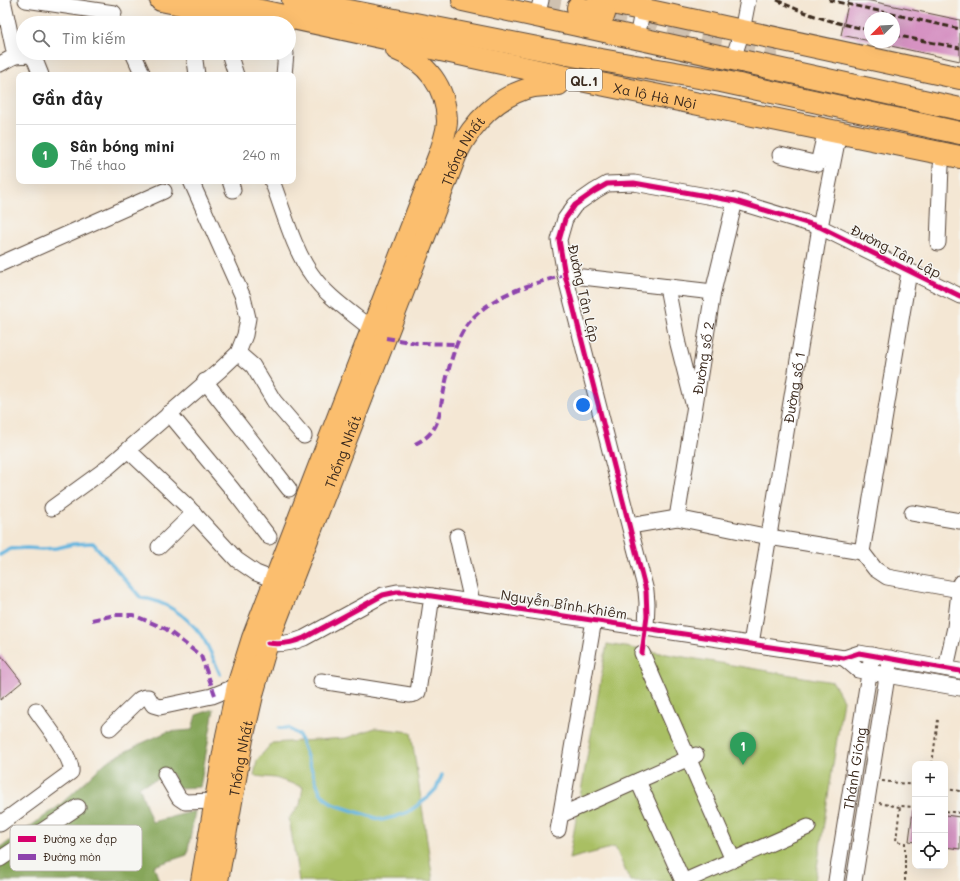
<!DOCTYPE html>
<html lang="vi">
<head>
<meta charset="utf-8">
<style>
	body { margin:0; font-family:Mali,sans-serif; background:#f6f6f6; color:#222 }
	.controls { position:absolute; right:12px; bottom:12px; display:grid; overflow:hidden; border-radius:8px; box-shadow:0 4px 16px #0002 }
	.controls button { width:36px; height:36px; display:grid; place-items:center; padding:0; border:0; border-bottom:1px solid #e0e0e0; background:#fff; color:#222; font:20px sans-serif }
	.compass { position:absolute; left:864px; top:12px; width:36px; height:36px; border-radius:50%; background:#fff; box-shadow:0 4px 16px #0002; rotate:246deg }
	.you { position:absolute; left:583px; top:405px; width:14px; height:14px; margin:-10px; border:3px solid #fff; border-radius:50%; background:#1a73e8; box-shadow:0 0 0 6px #1a73e833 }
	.badge { display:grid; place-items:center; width:26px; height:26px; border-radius:50%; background:#b45309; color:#fff; font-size:13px; font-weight:700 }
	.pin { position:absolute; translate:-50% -33px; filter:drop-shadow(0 1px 2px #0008) }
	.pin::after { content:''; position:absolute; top:21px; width:14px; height:12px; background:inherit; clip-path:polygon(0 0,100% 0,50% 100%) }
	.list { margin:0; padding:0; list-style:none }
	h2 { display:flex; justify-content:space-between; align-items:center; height:52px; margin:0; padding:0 16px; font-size:17px }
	h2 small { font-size:13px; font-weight:400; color:#767676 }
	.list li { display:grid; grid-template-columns:26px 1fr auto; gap:12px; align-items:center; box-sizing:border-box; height:60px; padding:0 16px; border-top:1px solid #e0e0e0 }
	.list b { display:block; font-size:15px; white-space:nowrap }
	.list p { margin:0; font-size:13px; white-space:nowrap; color:#767676 }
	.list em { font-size:13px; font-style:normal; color:#767676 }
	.icon { flex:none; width:22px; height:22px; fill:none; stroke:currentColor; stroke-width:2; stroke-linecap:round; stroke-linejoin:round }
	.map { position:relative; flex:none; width:960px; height:881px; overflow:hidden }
	.search { position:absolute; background:#fff; box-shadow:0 4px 16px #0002; left:16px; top:16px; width:280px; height:44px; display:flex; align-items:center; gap:10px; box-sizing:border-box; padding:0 14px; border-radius:22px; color:#767676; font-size:15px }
	.panel { position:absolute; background:#fff; box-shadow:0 4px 16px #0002; left:16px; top:72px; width:280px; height:112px; border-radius:8px }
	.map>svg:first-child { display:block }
	.green { fill:#a9bf64; stroke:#727441 }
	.forest { fill:#86a65a; stroke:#60683c }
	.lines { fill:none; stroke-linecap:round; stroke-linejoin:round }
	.stream { stroke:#64b5df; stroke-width:3.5 }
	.building { fill:#d692c2 }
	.highway-tunnel { stroke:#cfc1b0; stroke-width:22; stroke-dasharray:22 11; stroke-linecap:butt }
	.minor-casing { stroke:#574639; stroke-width:17 }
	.major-casing { stroke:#574639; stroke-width:22 }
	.highway-casing { stroke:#574639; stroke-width:24 }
	.path { stroke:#574639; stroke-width:2; stroke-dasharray:3 3; stroke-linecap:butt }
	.minor { stroke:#fff; stroke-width:15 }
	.major { stroke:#fbbe6e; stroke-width:20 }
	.highway { stroke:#fbbe6e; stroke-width:22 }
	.rail { stroke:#3b2a1e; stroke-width:3; stroke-dasharray:6 3; stroke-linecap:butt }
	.quiet { stroke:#8e44ad; stroke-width:4; stroke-dasharray:8 4; stroke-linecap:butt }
	.cycleway-casing { stroke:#f6f6f2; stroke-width:8 }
	.cycleway { stroke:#d6006c; stroke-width:5 }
	.labels { text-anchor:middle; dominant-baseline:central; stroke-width:3; stroke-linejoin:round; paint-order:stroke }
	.shield { fill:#f6f6f2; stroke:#73675e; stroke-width:1 }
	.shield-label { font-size:13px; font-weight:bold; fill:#3b2a1e }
	.street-label { font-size:14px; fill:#3b2a1e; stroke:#f6f6f2 }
	.key { fill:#f6f6f2; stroke:#beb9b2; stroke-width:1 }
	.key-label { font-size:11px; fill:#3b2a1e }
</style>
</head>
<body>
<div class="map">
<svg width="960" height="881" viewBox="0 0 960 881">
	<rect width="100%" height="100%" fill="#f6f6f2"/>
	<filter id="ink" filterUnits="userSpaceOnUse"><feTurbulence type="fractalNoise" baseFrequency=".025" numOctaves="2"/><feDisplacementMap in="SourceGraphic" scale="8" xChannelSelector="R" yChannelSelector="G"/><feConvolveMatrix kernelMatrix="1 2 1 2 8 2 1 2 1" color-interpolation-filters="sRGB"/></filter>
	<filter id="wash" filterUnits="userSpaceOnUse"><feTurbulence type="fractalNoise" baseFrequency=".012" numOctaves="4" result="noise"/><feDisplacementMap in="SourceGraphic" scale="16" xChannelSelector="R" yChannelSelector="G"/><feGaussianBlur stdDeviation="0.9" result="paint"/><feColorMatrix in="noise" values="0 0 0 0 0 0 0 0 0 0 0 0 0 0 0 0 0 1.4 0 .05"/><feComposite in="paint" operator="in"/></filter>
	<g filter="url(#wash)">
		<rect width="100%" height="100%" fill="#f4e7d4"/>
		<g class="green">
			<polygon points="607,644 833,682 843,700 815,881 630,881 615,847 569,859"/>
			<polygon points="375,728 411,732 433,881 299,881 289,818 300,805 303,787 275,778 254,776 257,760 272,743 346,738"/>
		</g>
		<polygon class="forest" points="214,709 200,787 176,788 172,774 139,786 152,822 195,811 187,855 154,866 159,881 0,881 0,848 59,806 106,762 140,744 167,732 192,730 196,715"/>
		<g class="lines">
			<g class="stream">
				<path d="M0,555L10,549L27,548L42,549L57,548L73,544L93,543L141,598C164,600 187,616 201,635C209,646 214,661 220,674"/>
				<polyline points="279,728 288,728 299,735 320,792 332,804 382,820 394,817 408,812 425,800 436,789 442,775"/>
			</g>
		</g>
		<g id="blocks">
			<g class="building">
				<polygon points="849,0 866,0 960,20 960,61 877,43 894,42 894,18 870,18 870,41 841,35"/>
				<polygon points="0,654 22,682 0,700"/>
				<polygon points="913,810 915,810 915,842 909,841"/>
				<polygon points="945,815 960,817 960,849 945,847"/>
			</g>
		</g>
	</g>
	<g filter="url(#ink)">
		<use href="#blocks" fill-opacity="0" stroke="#574639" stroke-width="1"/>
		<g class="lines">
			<g class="highway-tunnel">
				<polyline points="539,0 578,8"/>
				<polyline points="604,14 778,51"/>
			</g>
			<g class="minor-casing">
				<g id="minor">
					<polyline points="26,0 114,13"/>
					<polyline points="537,17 541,0"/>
					<polyline points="637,38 644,1"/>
					<polyline points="133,53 143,75"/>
					<polyline points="194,53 197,75"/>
					<polyline points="229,53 236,75"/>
					<polyline points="15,56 30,55 35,60 41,75"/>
					<polyline points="733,59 742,31 748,0"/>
					<polyline points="0,64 15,56 3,0"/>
					<polyline points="284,75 286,53"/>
					<polyline points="780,155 818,164 826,129"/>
					<polyline points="230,181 233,190"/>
					<path d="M272,181C283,209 294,251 312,275C327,297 351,312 371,329"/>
					<polyline points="938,243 941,166"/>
					<polyline points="0,264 164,191"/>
					<polyline points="565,275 713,292"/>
					<polyline points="667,287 678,344 693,403"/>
					<polyline points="238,353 253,366 274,401 304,436"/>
					<polyline points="205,381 289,489"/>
					<polyline points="169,413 232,489 269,537"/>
					<polyline points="128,450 188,507 237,560 256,573 274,580"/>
					<polyline points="52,508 107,468 220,370 238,353 245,335 248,318 243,297 191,181"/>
					<polyline points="912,513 960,521"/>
					<path id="s1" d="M677,518L713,292L735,201"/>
					<polyline points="630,526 677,518 769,537 862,552 875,569 887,577 960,590"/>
					<polyline points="457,536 472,602"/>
					<polyline points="159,547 194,513"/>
					<polyline points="862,552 909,272"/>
					<polyline points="646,628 647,603 646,591 565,275 559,240 565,219 575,205 595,191 607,184 634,183 735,201 820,227 960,296"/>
					<path d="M268,643C281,645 292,643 304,638L383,595L397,592H405L844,658L859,653L960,671"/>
					<path id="s2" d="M751,644L820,227L839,132"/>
					<polyline points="642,653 733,860"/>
					<polyline points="844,658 858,670 960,688"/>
					<polyline points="946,668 955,627 960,583"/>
					<polyline points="321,681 410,695 415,694 418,692 432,596"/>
					<polyline points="110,728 140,699 145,697 148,697 153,705 160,707 212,696 237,686 245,689"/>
					<polyline points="165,774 179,798 185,802 215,801"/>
					<polyline points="638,781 681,877 683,880 687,880 808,827"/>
					<polyline points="561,815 696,755"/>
					<path d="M0,824L71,772C73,757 45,723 36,710"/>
					<polyline points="558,830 594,620"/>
					<polyline points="0,859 78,807"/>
					<path id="s3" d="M836,881L872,655"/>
					<polyline points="854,881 890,658"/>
				</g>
			</g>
			<g class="major-casing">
				<g id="major">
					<path d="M201,881L226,736L237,686L252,638L440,151C443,141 447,131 447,121C446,87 427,62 396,50"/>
					<path id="s4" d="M218,881L243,739L254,691L268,643L457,154C472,123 499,94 534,87C543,86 551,86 559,85"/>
				</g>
			</g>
			<g class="highway-casing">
				<g id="highway">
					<polyline points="161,0 225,13"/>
					<path id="s5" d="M209,0L571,78L960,157"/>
					<polyline points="293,0 578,56 721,81 960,133"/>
					<polyline points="463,0 960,109"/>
					<polyline points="599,0 960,78"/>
					<polyline points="578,8 604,14"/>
				</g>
			</g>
			<g class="path">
				<polyline points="932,764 938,720"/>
				<polyline points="882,781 915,785"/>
				<polyline points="945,789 960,791"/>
				<polyline points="879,803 899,807"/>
				<polyline points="945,811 960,813"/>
				<polyline points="905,881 905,843 896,841 900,806 915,807"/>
			</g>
			<use href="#minor" class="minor"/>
			<use href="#major" class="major"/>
			<use href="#highway" class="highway"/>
			<g class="rail">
				<path d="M777,0C806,15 838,24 870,30"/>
				<polyline points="829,0 960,29"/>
				<polyline points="894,35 960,48"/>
			</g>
			<g class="quiet">
				<polyline points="386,338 417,343 458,344"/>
				<path d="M415,444C421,441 428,437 432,431C439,423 440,410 442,400C447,376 454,338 471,320C495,293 532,284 565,275"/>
				<polyline points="92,620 115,615 133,615 166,629 201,656 215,695"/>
			</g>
			<g class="cycleway-casing">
				<g id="cycleway">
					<path d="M268,643C281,645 292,643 304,638L383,595L397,592H405L844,658L859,653L960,671"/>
					<polyline points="642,653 647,616 646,591 565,275 559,240 565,219 575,205 595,191 607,184 634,183 735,201 820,227 960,296"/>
				</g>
			</g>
			<use href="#cycleway" class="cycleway"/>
		</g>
	</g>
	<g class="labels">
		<rect class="shield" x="566" y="69" width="36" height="22" rx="3"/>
		<g class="shield-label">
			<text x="584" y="80">QL.1</text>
		</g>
		<g class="street-label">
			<text stroke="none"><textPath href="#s5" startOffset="456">Xa lộ Hà Nội</textPath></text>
			<text stroke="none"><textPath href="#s4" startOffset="773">Thống Nhất</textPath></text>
			<text transform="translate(896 251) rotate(27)">Đường Tân Lập</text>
			<text transform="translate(584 293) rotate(77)">Đường Tân Lập</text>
			<text stroke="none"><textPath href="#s1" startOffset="162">Đường số 2</textPath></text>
			<text stroke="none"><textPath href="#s2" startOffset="260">Đường số 1</textPath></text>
			<text stroke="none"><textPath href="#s4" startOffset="449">Thống Nhất</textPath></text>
			<text transform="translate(564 604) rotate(9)">Nguyễn Bỉnh Khiêm</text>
			<text stroke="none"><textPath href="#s4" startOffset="125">Thống Nhất</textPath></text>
			<text stroke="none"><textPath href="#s3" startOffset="114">Thánh Gióng</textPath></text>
		</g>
	</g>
	<rect x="10" y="825" width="132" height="46" rx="6" class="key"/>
	<rect x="18" y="836" width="18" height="6" fill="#d6006c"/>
	<rect x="18" y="854" width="18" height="6" fill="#8e44ad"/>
	<g class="key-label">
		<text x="43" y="843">Đường xe đạp</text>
		<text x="43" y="861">Đường mòn</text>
	</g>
</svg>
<div class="controls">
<button>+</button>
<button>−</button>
<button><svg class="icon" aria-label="locate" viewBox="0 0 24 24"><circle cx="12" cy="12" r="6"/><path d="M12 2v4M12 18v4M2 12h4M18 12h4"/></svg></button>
</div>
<svg class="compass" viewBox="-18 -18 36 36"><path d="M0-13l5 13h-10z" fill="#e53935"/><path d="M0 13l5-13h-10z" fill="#767676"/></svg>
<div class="you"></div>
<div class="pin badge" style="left:743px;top:765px;background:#2e9e5b">1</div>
<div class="search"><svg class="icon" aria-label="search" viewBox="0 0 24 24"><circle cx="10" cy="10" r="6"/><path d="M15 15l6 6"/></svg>Tìm kiếm</div>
<section class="panel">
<h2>Gần đây<small></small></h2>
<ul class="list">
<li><span class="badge" style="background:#2e9e5b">1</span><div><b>Sân bóng mini</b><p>Thể thao</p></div><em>240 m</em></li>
</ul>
</section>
</div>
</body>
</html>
